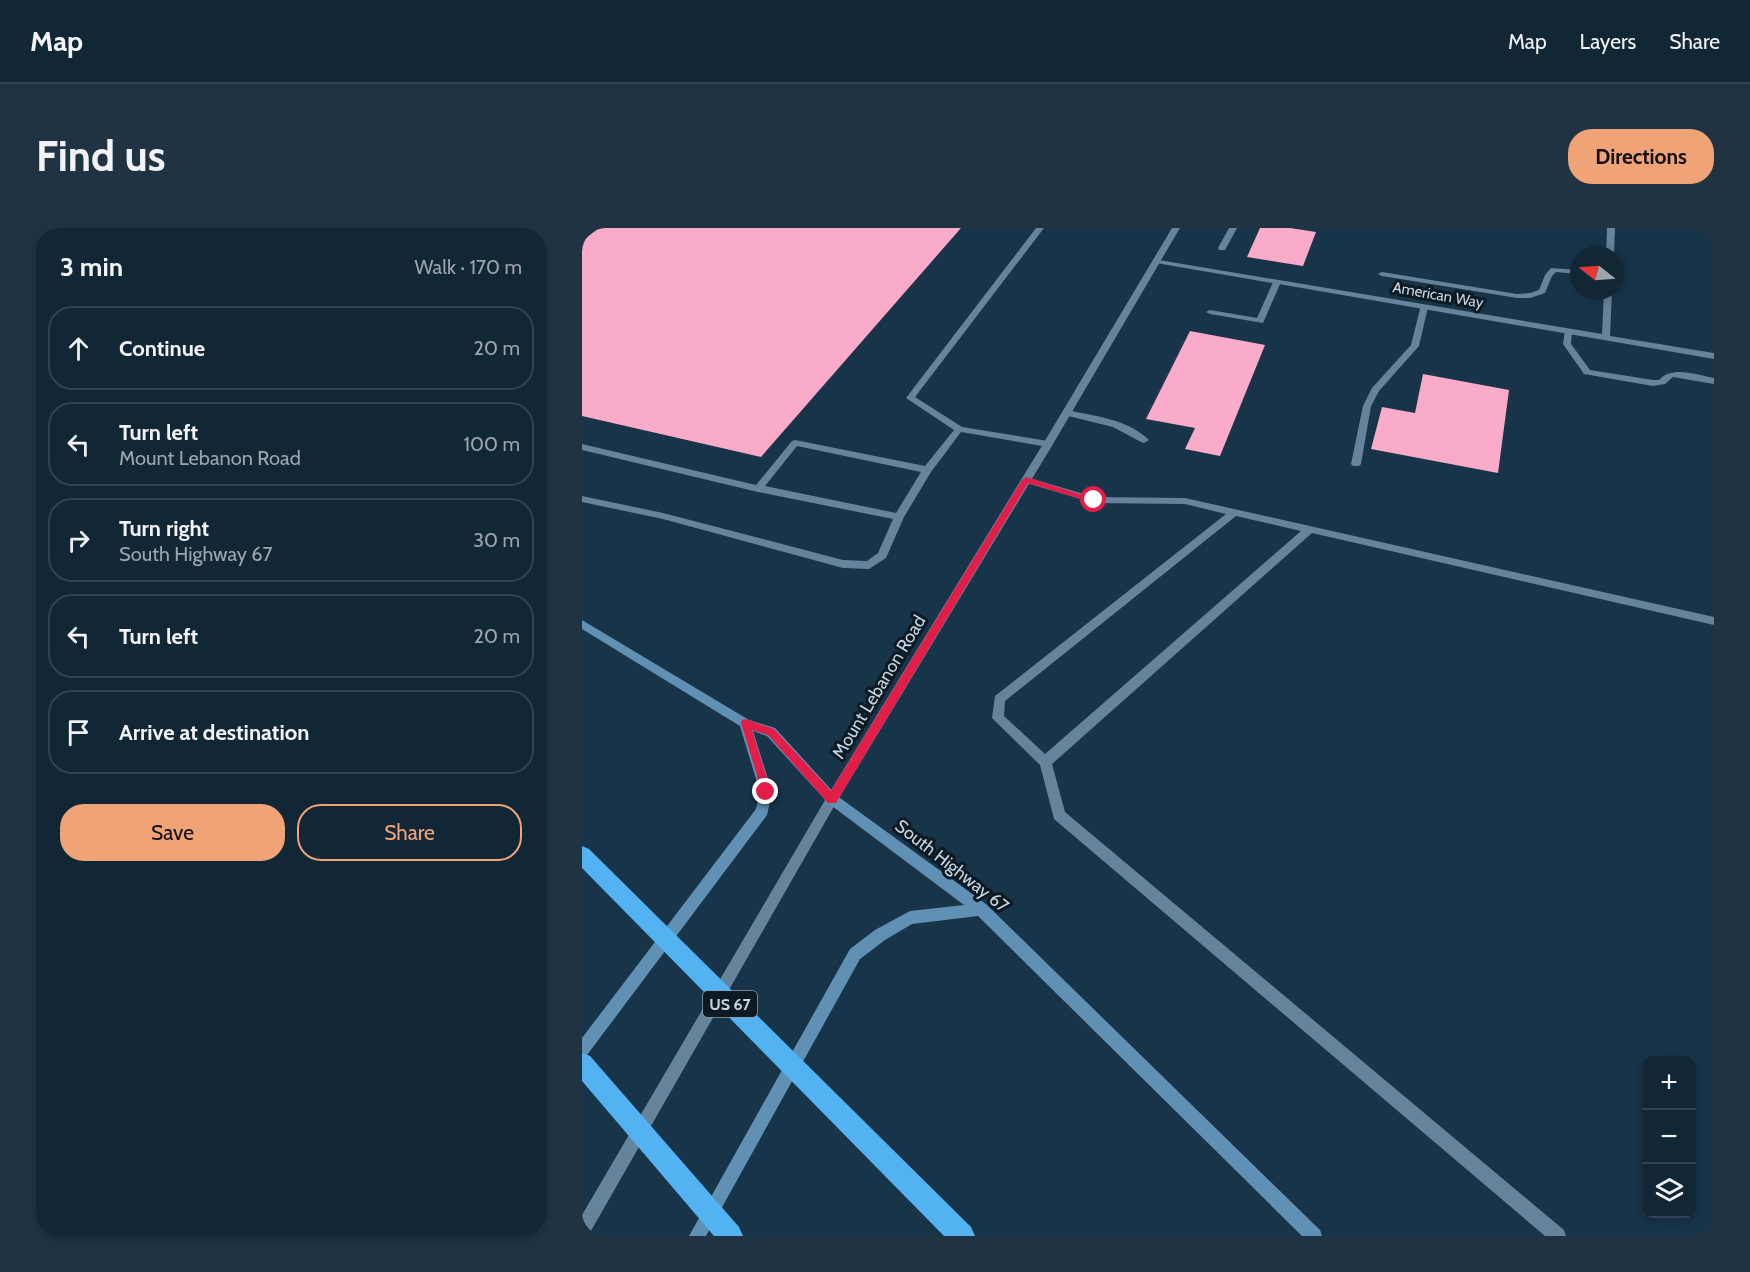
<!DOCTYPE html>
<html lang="en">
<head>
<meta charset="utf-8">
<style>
	body { margin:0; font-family:Cabin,sans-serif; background:#1f3342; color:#f1f3f6 }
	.controls { position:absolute; right:18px; bottom:18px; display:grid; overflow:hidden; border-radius:12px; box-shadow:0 3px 9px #0003 }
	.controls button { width:54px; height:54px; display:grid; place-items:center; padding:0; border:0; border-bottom:2px solid #314451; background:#122736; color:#f1f3f6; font:30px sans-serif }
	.compass { position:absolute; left:988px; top:18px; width:54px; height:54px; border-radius:50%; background:#122736; box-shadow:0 3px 9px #0003; rotate:287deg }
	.stop { position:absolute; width:18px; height:18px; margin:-14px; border:4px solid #e11d48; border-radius:50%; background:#fff }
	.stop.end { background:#e11d48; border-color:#fff; box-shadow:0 2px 6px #0008 }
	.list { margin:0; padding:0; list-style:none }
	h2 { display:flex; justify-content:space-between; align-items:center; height:78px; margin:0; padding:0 24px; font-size:26px }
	h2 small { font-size:20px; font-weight:400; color:#9ca5ad }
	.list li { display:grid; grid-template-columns:39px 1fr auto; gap:18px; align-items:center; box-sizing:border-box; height:84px; margin:0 12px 12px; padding:0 12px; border:2px solid #314451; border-radius:24px }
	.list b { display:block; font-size:22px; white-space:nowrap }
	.list p { margin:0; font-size:20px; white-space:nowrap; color:#9ca5ad }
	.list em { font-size:20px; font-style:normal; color:#9ca5ad }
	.actions { display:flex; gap:12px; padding:18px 24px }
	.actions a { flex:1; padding:14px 0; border:2px solid #efa376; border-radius:24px; text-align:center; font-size:21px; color:#efa376 }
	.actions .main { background:#efa376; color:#111 }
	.icon { flex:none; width:33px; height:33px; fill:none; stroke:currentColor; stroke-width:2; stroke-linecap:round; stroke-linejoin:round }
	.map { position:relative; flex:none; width:1132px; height:1008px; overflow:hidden; border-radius:24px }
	header { display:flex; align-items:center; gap:36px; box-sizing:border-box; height:84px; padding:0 30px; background:#122736; border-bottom:2px solid #314451 }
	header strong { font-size:28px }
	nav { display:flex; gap:33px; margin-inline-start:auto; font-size:21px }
	.intro { display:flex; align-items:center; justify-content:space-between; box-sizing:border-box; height:144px; padding:0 36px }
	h1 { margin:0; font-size:42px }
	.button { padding:15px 27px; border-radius:24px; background:#efa376; color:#111; font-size:21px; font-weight:700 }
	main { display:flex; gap:36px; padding:0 36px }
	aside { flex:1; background:#122736; border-radius:24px; box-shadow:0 3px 9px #0003 }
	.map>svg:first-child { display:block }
	.building { fill:#fbabca }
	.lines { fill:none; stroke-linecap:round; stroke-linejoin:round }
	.service { fill:#65839b; fill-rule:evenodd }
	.minor { fill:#65839b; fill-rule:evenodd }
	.tertiary { fill:#65839b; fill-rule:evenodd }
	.secondary { fill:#6091b5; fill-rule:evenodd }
	.motorway { fill:#53b3f2; fill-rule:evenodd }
	.route { fill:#e11d48 }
	.labels { text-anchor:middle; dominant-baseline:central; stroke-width:6; stroke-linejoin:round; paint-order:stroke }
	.far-street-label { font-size:15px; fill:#c6d6e3; stroke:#0e1a23 }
	.shield { fill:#0e1a23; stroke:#8f9ea9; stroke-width:1.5 }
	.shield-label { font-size:16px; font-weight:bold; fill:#c6d6e3 }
	.street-label { font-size:18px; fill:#c6d6e3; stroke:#0e1a23 }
</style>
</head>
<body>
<header>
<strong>Map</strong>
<nav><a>Map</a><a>Layers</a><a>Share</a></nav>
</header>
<div class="intro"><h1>Find us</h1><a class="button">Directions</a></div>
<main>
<aside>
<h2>3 min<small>Walk · 170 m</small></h2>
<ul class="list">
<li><svg class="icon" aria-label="ahead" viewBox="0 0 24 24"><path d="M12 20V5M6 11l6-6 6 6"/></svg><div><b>Continue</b></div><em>20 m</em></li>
<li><svg class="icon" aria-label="left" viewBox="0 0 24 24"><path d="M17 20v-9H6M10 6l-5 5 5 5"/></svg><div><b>Turn left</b><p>Mount Lebanon Road</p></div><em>100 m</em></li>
<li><svg class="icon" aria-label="right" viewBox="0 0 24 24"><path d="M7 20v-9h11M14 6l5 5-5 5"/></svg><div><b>Turn right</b><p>South Highway 67</p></div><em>30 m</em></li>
<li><svg class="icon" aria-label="left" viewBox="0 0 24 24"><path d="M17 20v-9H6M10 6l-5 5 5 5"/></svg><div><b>Turn left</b></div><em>20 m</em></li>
<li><svg class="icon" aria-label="arrive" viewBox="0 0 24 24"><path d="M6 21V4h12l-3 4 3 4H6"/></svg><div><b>Arrive at destination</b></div></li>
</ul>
<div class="actions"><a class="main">Save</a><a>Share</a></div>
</aside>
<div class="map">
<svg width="1132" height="1008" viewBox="0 0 1132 1008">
	<rect width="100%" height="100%" fill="#183448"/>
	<g class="building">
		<polygon points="17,0 379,0 179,229 0,188 0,13"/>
		<polygon points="678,0 708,0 734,4 721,38 665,29"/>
		<polygon points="608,103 683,117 638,228 603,221 613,200 564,191"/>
		<polygon points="841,146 927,162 916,245 789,221 800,179 833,185"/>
	</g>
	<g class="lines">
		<g class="service">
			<path d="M454,0H462L333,169L380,199L466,213L471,216L466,219L379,204L349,244L322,289L304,330L287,341L261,340L81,291L0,274V268L81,285L261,332L285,333L296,325L311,291L176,264L0,222V216L174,257L210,213L213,212L343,238L372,202L324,170ZM215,218L339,244L314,285L183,258Z"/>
			<polygon points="647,0 655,0 643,22 637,22 636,20"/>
			<polygon points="969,40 997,42 997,46 974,44 970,48 963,65 948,70 935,70 800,48 796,46 800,44 935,66 948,65 957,62 963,47"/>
			<polygon points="692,52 699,54 681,95 628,86 624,84 628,82 675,90"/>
			<polygon points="839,77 846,79 837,118 797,163 789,178 779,236 777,238 771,238 769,236 781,178 790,160 829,117"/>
			<path d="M983,101L990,103L989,116L1008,142L1071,152H1077C1090,137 1115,147 1132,150V156L1091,149L1083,156L1071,158L1002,146L981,116Z"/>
			<path d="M485,182C512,188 546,191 567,212L562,215L559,214L531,199L482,187L480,185Z"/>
			<path d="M444,249L512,269L603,270L1132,389V397L730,305L470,536L483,584L982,1002L984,1008H963L472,591L458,537L410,490L413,468L644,286L603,276L512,275L441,254V250ZM654,288L719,303L463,526L422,488L423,473Z"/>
		</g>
		<g class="minor">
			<polygon points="1025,0 1033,0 1032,27 1024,27"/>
			<polygon points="571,31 1020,106 1022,63 1030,63 1028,108 1132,125 1132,131 574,35 571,35"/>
		</g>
		<polygon class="tertiary" points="590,0 598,0 471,216 254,575 6,1008 0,1008 0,987 246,567 461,216"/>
		<polygon class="secondary" points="0,392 167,492 193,500 254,567 404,676 738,1002 740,1008 720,1008 396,688 330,696 303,712 278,731 124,1008 107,1008 268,721 293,702 328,683 382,677 246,575 185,508 171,503 190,564 185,587 5,827 0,829 0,810 174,581 178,564 158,498 0,401"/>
		<g class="motorway">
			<polygon points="0,618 7,621 389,999 393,1008 362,1008 0,640"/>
			<polygon points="0,825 8,828 157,999 161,1008 132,1008 0,853"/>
		</g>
	</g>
	<polygon class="route" points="444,249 516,272 512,275 446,255 254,575 246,575 186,507 170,502 189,564 188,567 181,567 159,495 160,492 163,491 192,501 249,563 440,252"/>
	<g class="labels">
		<g class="far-street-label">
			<text transform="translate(856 67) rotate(10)">American Way</text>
		</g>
		<rect class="shield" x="121" y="763" width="54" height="26" rx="4.5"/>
		<g class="shield-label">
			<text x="148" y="776">US 67</text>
		</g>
		<g class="street-label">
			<text transform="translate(297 459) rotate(-59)">Mount Lebanon Road</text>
			<text transform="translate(370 638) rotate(38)">South Highway 67</text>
		</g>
	</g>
</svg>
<div class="controls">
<button>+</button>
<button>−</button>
<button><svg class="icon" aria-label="layers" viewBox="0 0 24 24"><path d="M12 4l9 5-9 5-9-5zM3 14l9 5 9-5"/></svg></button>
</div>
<svg class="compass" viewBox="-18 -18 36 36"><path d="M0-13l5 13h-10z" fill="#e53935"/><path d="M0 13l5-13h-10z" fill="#9ca5ad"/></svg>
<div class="stop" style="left:512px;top:272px"></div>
<div class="stop end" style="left:184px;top:564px"></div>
</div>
</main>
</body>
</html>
